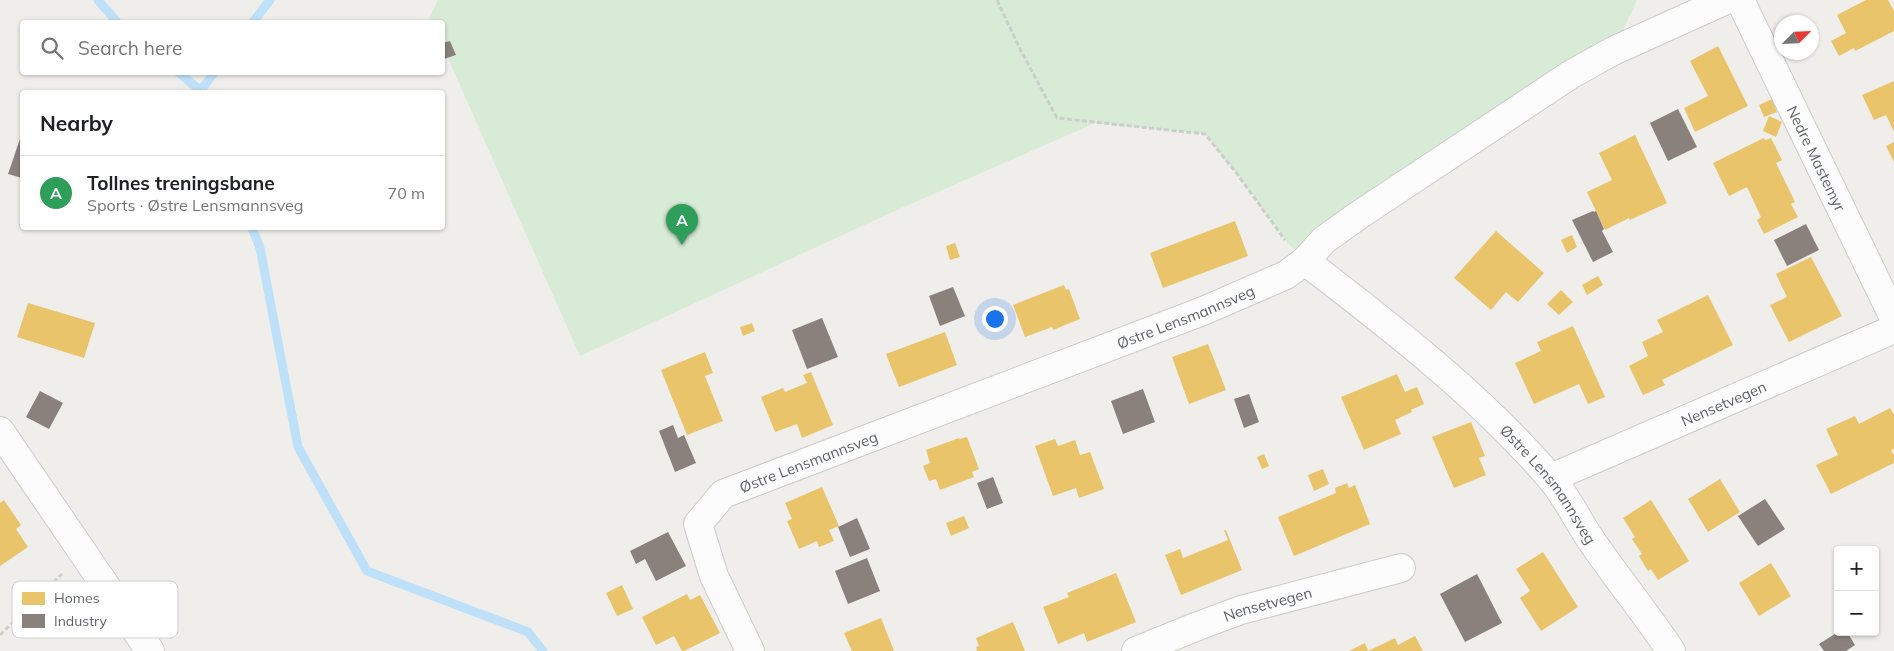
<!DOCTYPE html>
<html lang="en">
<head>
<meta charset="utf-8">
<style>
	body { margin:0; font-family:Mulish,sans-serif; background:#f2f2f2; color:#202124 }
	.controls { position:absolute; right:15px; bottom:15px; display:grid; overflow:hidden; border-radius:5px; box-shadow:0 1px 4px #0004 }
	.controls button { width:45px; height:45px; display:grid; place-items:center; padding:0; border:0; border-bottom:1px solid #e0e0e0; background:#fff; color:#202124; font:25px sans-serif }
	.compass { position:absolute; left:1774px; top:15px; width:45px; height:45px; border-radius:50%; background:#fff; box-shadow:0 1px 4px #0004; rotate:66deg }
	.you { position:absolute; left:994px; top:318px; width:18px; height:18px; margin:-12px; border:4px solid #fff; border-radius:50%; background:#1a73e8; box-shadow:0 0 0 8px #1a73e833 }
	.badge { display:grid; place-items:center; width:32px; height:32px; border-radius:50%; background:#111827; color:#fff; font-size:16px; font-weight:700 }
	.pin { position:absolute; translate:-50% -41px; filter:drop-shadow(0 1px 2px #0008) }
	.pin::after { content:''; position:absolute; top:26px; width:18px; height:15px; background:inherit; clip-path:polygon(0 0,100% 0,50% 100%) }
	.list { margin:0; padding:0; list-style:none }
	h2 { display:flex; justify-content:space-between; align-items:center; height:65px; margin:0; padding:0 20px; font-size:21px }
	h2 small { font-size:16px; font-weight:400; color:#757577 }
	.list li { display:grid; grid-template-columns:32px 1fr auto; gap:15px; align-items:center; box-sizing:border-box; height:75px; padding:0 20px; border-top:1px solid #e0e0e0 }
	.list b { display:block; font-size:19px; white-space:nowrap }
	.list p { margin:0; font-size:16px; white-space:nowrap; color:#757577 }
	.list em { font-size:16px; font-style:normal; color:#757577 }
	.icon { flex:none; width:28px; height:28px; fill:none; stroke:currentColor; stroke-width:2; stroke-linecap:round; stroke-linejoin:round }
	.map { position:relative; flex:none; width:1894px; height:651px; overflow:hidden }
	.search { position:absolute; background:#fff; box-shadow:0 1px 4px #0004; left:20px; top:20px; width:425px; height:55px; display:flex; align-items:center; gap:12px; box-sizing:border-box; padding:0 18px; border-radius:5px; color:#757577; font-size:19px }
	.panel { position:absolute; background:#fff; box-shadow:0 1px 4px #0004; left:20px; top:90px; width:425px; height:140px; border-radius:5px }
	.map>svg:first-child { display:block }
	.green { fill:#d8ebd6 }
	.homes { fill:#e9c46a }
	.industry { fill:#8a817c }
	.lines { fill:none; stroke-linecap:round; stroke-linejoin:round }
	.stream { stroke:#bfe0f9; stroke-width:9 }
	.minor-casing { stroke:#cbcccc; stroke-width:30 }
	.path { stroke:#cacfcc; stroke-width:3; stroke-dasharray:5 2.5; stroke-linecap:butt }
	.minor { stroke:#fdfcfc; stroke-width:28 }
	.labels { text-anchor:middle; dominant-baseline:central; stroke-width:5; stroke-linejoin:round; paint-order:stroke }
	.street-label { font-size:15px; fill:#5f6368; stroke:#fff }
	.key { fill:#fff; stroke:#cfd0d2; stroke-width:1 }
	.key-label { font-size:14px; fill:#5f6368 }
</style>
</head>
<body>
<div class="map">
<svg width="1894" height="651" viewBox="0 0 1894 651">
	<rect width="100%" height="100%" fill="#efeeea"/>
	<polygon class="green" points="438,0 1637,0 1613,51 1305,261 1288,243 1235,171 1205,134 1095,123 888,214 580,356 443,47 442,22 431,22 429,18"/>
	<g class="homes">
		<polygon points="1866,0 1888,0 1894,11 1894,31 1855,51 1854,48 1839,56 1831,41 1846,33 1837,15"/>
		<polygon points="1718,46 1748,106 1695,132 1684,108 1708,96 1690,61"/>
		<polygon points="1894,81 1894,132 1886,115 1874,120 1862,95"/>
		<polygon points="1772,99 1777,112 1764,117 1759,105"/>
		<polygon points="1769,116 1782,122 1776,137 1763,131"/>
		<polygon points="1635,135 1667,203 1630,220 1629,218 1605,230 1587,192 1612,180 1599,153"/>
		<polygon points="1764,138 1765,140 1771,138 1782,160 1776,163 1795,202 1791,204 1798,217 1764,234 1757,220 1761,217 1747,187 1729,196 1713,163"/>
		<polygon points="1894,142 1894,162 1886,146"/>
		<polygon points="1235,221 1248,256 1163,288 1150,253"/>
		<polygon points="1496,231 1544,273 1518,302 1506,292 1491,310 1454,278"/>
		<polygon points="1572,235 1577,247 1567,253 1561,240"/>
		<polygon points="955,243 960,257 950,260 946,246"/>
		<polygon points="1811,257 1842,316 1789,342 1770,305 1787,297 1776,274"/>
		<polygon points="1598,276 1603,285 1587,295 1582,285"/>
		<polygon points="1064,285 1066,290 1069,289 1080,319 1053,330 1052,327 1025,337 1013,305"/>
		<polygon points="1561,290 1573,302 1559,315 1547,304"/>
		<polygon points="1708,295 1733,345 1662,380 1665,385 1643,395 1629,366 1648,356 1642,342 1663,332 1657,320"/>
		<polygon points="28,303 95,323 84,358 17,337"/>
		<polygon points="752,323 755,331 743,336 740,327"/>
		<polygon points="1573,326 1605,397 1588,404 1579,384 1534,404 1515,363 1541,351 1537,342"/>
		<polygon points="945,332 957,365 899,387 886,354"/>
		<polygon points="1208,344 1226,390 1189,404 1172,357"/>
		<polygon points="705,352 713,373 705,376 723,421 687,435 661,370"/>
		<polygon points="811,372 833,425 802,438 797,424 775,432 761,397 783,388 785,392 807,383 803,375"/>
		<polygon points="1397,374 1405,392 1417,387 1424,404 1411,410 1412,412 1395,420 1401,434 1364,450 1341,397"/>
		<polygon points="1890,408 1894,415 1894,449 1891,450 1894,455 1894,463 1831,494 1816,465 1838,455 1826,429 1855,416 1859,424"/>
		<polygon points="1471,422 1485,456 1479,458 1486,475 1454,488 1432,437"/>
		<polygon points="967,437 979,469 972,472 974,477 940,490 936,479 929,481 923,466 930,463 926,450 959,438 960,439"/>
		<polygon points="1055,439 1058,446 1075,440 1080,455 1090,452 1104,489 1079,498 1076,488 1053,496 1035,446"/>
		<polygon points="1264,454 1269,466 1262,469 1257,457"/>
		<polygon points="1323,469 1329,484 1314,491 1308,475"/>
		<polygon points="1720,479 1740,512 1708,532 1688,499"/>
		<polygon points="1347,483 1349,488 1355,485 1370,524 1294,556 1278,517 1336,493 1335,488"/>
		<polygon points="822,487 839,526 829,530 834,541 819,547 817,541 799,549 787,521 792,519 785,503"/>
		<polygon points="4,500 21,525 16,529 28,547 0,566 0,503"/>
		<polygon points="1651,500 1689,561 1658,580 1651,569 1648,571 1639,556 1642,554 1632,539 1635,537 1623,518"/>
		<polygon points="964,516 969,528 951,536 946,523"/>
		<polygon points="1224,530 1226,530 1242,570 1181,595 1165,555 1180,549 1183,558 1228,540"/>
		<polygon points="1543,552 1578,607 1541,631 1520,598 1530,591 1516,569"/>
		<polygon points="1771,563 1791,596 1759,616 1739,583"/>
		<polygon points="1116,573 1136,622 1087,642 1084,633 1058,644 1043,607 1069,597 1067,593"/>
		<polygon points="622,585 633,609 617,616 606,593"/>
		<polygon points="687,594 690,600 700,595 720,633 684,651 682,651 674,636 656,645 642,617"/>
		<polygon points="881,618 894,651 852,651 844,633"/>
		<polygon points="1013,622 1025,651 977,651 976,647 979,646 976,638"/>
		<polygon points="1415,636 1423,651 1349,651 1365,643 1368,651 1395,638 1398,645"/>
	</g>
	<g class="industry">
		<polygon points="450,41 456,55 444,59 442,43"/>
		<polygon points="1678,109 1697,147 1668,161 1650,123"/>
		<polygon points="21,136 22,136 22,178 8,174"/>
		<polygon points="1593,211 1594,212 1596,211 1604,229 1602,231 1613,252 1593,262 1572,220"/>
		<polygon points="1806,224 1819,250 1787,266 1774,240"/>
		<polygon points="953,287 965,316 940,326 929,296"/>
		<polygon points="822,318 838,357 807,369 792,330"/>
		<polygon points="1143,389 1155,422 1123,434 1111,401"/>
		<polygon points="40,391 63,403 49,429 26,417"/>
		<polygon points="1249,394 1259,422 1244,428 1234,399"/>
		<polygon points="673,425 678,438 684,435 696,463 675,472 659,431"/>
		<polygon points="993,477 1003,503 987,509 977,483"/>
		<polygon points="1765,499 1785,529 1758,546 1738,516"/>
		<polygon points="857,518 870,549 850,557 838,527"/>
		<polygon points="668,532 686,566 656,581 645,559 636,564 630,551"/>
		<polygon points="867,558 880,591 848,604 835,571"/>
		<polygon points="1477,574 1502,623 1465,642 1440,594"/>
		<polygon points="1838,632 1847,632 1855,645 1846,651 1824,651 1819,644"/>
	</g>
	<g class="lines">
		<g class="stream">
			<polyline points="98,0 117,22"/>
			<polyline points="253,22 270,0"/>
			<polyline points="178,72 202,92"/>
			<polyline points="201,90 215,72"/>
			<polyline points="252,228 260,248 298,447 367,571 528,632 543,651"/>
		</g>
		<g class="minor-casing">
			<g id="minor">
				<path id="s1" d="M1740,0L1894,318"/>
				<path id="s2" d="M1305,261C1391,327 1478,394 1549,476C1565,494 1576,517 1589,537C1615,576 1645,612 1671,651"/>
				<polyline points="0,431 150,651"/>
				<path id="s3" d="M1551,478L1894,329"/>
				<path id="s4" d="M750,651L714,576L698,524L723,494L1203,311L1286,275L1305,261L1324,240L1359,215L1570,75L1613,51L1726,0"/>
				<path id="s5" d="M1136,651L1198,626L1241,610L1401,568"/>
			</g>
		</g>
		<g class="path">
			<polyline points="997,0 1020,49 1057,118 1205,134 1235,171 1285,240"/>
			<polyline points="0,635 62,574"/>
		</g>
		<use href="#minor" class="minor"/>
	</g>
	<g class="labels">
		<g class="street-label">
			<text stroke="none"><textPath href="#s1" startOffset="176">Nedre Mastemyr</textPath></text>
			<text stroke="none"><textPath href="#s4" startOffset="672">Østre Lensmannsveg</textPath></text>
			<text stroke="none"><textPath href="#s3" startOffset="188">Nensetvegen</textPath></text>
			<text stroke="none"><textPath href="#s4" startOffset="268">Østre Lensmannsveg</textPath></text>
			<text stroke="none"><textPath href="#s2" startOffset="332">Østre Lensmannsveg</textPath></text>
			<text stroke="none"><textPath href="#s5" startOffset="140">Nensetvegen</textPath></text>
		</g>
	</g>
	<rect x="12" y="581" width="166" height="57" rx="8" class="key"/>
	<rect x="22" y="592" width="23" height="13" fill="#e9c46a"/>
	<rect x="22" y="614" width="23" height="14" fill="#8a817c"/>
	<g class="key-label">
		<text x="54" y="603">Homes</text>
		<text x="54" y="626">Industry</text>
	</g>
</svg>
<div class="controls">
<button>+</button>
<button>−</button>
</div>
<svg class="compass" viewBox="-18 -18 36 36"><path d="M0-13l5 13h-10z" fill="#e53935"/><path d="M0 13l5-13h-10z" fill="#757577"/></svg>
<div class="you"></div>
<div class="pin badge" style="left:682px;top:245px;background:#2e9e5b">A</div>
<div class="search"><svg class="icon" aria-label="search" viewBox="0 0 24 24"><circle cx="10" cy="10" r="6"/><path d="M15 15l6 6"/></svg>Search here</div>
<section class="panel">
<h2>Nearby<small></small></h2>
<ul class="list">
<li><span class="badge" style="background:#2e9e5b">A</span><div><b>Tollnes treningsbane</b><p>Sports · Østre Lensmannsveg</p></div><em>70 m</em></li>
</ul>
</section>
</div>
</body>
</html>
